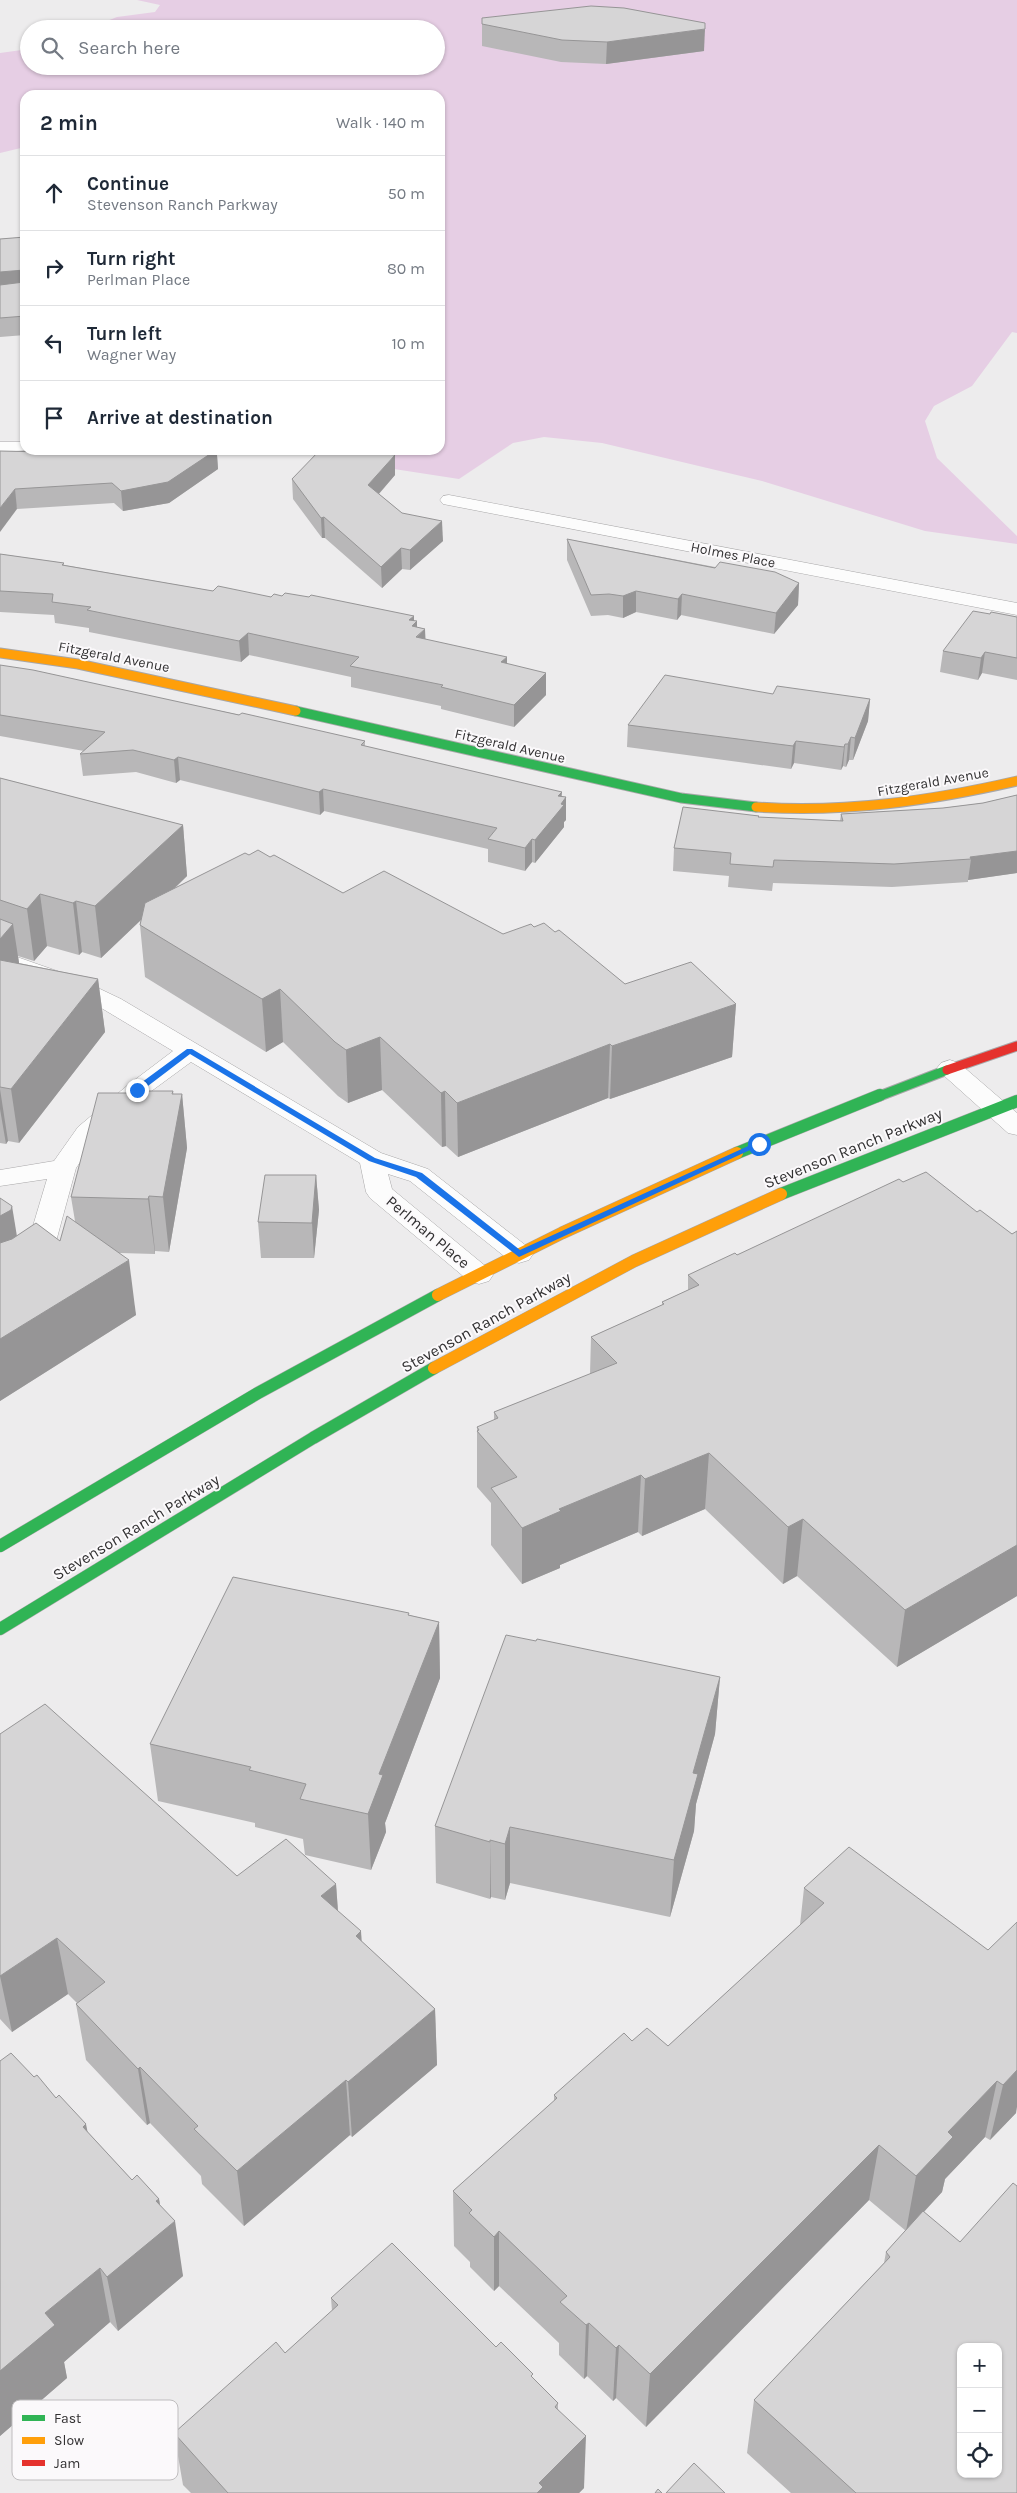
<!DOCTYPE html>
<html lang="en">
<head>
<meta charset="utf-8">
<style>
	body { margin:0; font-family:Karla,sans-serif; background:#f2f2f3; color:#1f2937 }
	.controls { position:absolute; right:15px; bottom:15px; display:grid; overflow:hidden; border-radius:10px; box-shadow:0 1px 4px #0004 }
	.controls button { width:45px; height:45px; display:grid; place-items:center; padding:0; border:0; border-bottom:1px solid #e0e1e3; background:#fff; color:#1f2937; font:25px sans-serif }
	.stop { position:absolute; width:15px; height:15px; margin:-11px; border:4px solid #1a73e8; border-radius:50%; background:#fff }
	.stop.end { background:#1a73e8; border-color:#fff; box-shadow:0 1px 5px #0008 }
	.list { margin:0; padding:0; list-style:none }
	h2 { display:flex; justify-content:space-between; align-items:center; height:65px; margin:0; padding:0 20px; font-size:21px }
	h2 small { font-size:16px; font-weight:400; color:#747a83 }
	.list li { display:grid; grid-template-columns:32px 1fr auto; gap:15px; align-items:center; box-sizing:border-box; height:75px; padding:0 20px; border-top:1px solid #e0e1e3 }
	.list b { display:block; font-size:19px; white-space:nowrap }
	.list p { margin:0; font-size:16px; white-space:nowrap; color:#747a83 }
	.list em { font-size:16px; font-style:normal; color:#747a83 }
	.icon { flex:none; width:28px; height:28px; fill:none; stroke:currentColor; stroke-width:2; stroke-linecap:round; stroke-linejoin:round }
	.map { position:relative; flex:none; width:1017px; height:2493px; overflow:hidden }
	.search { position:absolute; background:#fff; box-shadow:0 1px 4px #0004; left:20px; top:20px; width:425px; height:55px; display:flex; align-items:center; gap:12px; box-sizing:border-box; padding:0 18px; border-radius:28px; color:#747a83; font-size:19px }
	.panel { position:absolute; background:#fff; box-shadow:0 1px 4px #0004; left:20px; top:90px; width:425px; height:365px; border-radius:15px }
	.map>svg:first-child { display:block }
	.green { fill:#e6cee4 }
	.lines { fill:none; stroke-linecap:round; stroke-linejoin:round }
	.street-casing { stroke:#a8a7a8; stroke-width:1 }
	.fast-far1-casing { stroke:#a8a7a8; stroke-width:11 }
	.fast-casing { stroke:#a8a7a8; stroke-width:13 }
	.slow-far1-casing { stroke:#a8a7a8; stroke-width:11 }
	.slow-casing { stroke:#a8a7a8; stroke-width:13 }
	.jam-casing { stroke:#a8a7a8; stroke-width:11 }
	.street { fill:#fcfcfc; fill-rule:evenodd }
	.fast-far1 { stroke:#30b455; stroke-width:9 }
	.fast { stroke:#30b455; stroke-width:12 }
	.slow-far1 { stroke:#ff9f0a; stroke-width:9 }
	.slow { stroke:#ff9f0a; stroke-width:12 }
	.jam { stroke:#e5322d; stroke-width:9 }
	.wall { fill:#b8b7b8 }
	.shaded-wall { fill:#969596 }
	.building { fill:#d6d5d6; stroke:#969596; fill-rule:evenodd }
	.route { fill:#1a73e8 }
	.labels { text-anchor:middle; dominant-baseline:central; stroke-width:4; stroke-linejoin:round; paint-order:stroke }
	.far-street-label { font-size:14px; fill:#323132; stroke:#fbf9fb }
	.street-label { font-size:16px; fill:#323132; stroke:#fbf9fb }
	.key { fill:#fbf9fb; stroke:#bfbdbf; stroke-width:1 }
	.key-label { font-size:14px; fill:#323132 }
</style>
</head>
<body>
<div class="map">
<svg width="1017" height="2493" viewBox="0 0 1017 2493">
	<rect width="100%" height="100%" fill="#edeced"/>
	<polygon class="green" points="137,0 1017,0 1017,333 1012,332 972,386 934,406 925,421 937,458 1017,536 1017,544 925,531 762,481 602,443 544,437 513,443 459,479 342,461 332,450 440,450 440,95 25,95 25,147 0,153 0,53 29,49 29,66 436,66 436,29 87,29 117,17 155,12 160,5"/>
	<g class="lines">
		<g class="street-casing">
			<g id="street">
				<polygon points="0,442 25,442 25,450 32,450 0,452"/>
				<polygon points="449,495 1017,603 1017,615 443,504 440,500 443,496"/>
				<path d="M0,951L77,978L121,999L381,1153L428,1169L529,1248L533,1254L529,1260L519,1263L509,1260L410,1181L388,1174L392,1189L489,1269L493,1275L489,1281L479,1284L469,1281L370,1198L366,1192L360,1163L191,1062L146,1095L96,1139L76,1168L48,1271C39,1285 16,1296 0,1300V1279L21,1266L47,1179L0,1186V1170L54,1161L78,1127L128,1085L173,1051L103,1009L59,988L0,966Z"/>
				<polygon points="950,1060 959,1063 1017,1113 1017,1135 1008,1133 941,1073 937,1068 941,1063"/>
			</g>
		</g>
		<g class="fast-far1-casing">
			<g id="fast-far1">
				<polyline points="296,711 681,798 756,807"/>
				<polyline points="877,1097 947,1070"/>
			</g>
		</g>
		<g class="fast-casing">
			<g id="fast">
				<polyline points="737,1153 880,1095"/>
				<polyline points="781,1194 1017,1101"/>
				<polyline points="0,1546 258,1393 438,1295"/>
				<polyline points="0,1629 313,1438 434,1368"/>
			</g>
		</g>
		<g class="slow-far1-casing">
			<g id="slow-far1">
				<polyline points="0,653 78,664 296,711"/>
				<path d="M756,807C845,813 930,801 1017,781"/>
			</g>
		</g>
		<g class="slow-casing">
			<g id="slow">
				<polyline points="438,1295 562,1233 737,1153"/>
				<polyline points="434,1368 634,1261 781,1194"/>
			</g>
		</g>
		<g class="jam-casing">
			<polyline id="jam" points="947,1070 1017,1046"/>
		</g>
		<use href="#street" class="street"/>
		<use href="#fast-far1" class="fast-far1"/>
		<use href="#fast" class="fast"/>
		<use href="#slow-far1" class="slow-far1"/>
		<use href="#slow" class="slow"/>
		<use href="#jam" class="jam"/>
	</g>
	<g class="wall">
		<polygon points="482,18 704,51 606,64 561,62 482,46"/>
		<polygon points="25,237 25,335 0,337 0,239"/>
		<polygon points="0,451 88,453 222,451 217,455 218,469 169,503 123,511 114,503 17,509"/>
		<polygon points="395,455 395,475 379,494 402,513 443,541 410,570 402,569 382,588 325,538 322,538 293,499 292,479"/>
		<polygon points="567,539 799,583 798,605 774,634 681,615 677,620 636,612 623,618 608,615 591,616 567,560"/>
		<polygon points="0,554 64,563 64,565 213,591 271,597 414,616 414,621 417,621 417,627 425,629 425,639 507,664 546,673 546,695 514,727 441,709 441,706 351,687 351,677 249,655 241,662 89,632 89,628 55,623 54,615 0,612"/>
		<polygon points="990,614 1017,617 1017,680 982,673 978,680 940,672 943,651"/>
		<polygon points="0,665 365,741 365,746 561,796 566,820 564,822 564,827 535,863 532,862 525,871 488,862 488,849 324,811 320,815 180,780 176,783 136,772 83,776 80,754 84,751 0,736"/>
		<polygon points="773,694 870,699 868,721 853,760 849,760 846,767 843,766 841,770 794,763 791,769 627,747 628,725"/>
		<polygon points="0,778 183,825 187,876 175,888 249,855 270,857 343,893 503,934 534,927 555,932 625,984 736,1004 732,1057 610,1099 608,1098 458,1157 446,1146 442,1147 382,1090 348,1103 338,1096 283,1042 266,1052 145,977 140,925 141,920 101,958 82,952 79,955 47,946 34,961 18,956 19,963 98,979 105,1032 19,1143 8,1141 6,1144 0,1143"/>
		<polygon points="1017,795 1017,873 968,880 968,882 892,887 773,883 772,891 728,887 729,876 673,871 674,848 759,817 840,821 841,814 943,808 983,803"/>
		<polygon points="173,1094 182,1094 187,1148 169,1252 155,1251 155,1254 120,1253 136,1315 0,1401 0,1198 16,1236 60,1241 75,1221 71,1197"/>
		<polygon points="316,1175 319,1210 314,1258 261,1258 258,1222"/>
		<polygon points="903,1182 977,1212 1012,1234 1017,1231 1017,1596 897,1667 797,1576 783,1584 705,1509 642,1536 638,1532 560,1565 560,1568 522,1584 491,1545 491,1503 477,1487 477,1427 494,1420 494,1412 590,1374 591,1337 662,1305 662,1302 688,1290 688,1275 737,1255"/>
		<polygon points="409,1615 439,1622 440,1678 385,1823 386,1832 371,1870 305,1855 303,1839 255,1827 255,1823 158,1801 150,1744"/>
		<polygon points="536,1641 720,1677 715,1734 696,1804 694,1831 670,1917 510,1883 505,1900 491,1897 490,1899 436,1883 435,1826"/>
		<polygon points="0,1734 237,1876 336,1884 338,1911 362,1942 435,2009 437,2065 352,2137 350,2135 244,2226 202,2184 201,2176 150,2123 147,2125 86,2060 76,2004 77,2003 68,1994 12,2032 0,2019"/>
		<polygon points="804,1888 988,1950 1016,2113 990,2140 985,2137 945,2179 942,2192 924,2212 1017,2493 791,2493 747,2453 754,2400 884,2263 886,2252 906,2231 869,2200 646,2427 616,2398 613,2401 587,2376 584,2379 559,2355 559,2343 499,2286 494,2291 470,2267 470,2262 454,2246 453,2191 554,2101 554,2095 632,2041 668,2046 800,1925"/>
		<polygon points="34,2077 56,2098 132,2180 159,2199 160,2205 183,2276 118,2331 110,2322 64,2362 67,2378 0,2436"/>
		<polygon points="331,2298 496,2347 533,2378 558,2403 558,2409 584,2488 579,2493 191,2493 183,2485 174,2433 285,2353 332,2311"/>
	</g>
	<g class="shaded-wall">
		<polygon points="705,29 704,51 606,64 607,42"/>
		<polygon points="24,270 25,288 0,291 0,272"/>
		<polygon points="203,450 222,450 222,451 217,455 218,469 169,503 123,511 121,491"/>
		<polygon points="395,455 395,475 369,505 368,485"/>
		<polygon points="15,489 17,509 0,532 0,508"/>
		<polygon points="324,517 325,538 322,538 321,518"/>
		<polygon points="442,521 443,541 410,570 410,550"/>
		<polygon points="401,548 402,569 382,588 381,567"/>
		<polygon points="799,583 798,605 774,634 776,613"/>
		<polygon points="636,591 636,612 623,618 623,596"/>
		<polygon points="682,594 681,615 677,620 678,599"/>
		<polygon points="414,616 414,624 417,621 417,637 425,629 426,650 417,659 409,620"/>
		<polygon points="248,633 249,655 241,662 239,641"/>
		<polygon points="985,652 982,673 978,680 981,658"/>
		<polygon points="507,657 507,678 501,662"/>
		<polygon points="546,673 546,695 514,727 514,705"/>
		<polygon points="870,699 868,721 853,760 855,738"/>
		<polygon points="851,737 849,760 846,767 848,744"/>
		<polygon points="796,741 794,763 791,769 793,746"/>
		<polygon points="845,744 843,766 841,770 844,747"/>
		<polygon points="178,757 180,780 176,783 174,760"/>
		<polygon points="323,789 324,811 320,815 319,792"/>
		<polygon points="562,792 561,803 566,797 566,820 564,822 564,827 535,863 535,840 558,796"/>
		<polygon points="183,825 187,876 101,958 95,906"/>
		<polygon points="532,839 532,862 525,871 525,848"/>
		<polygon points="1017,851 1017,873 968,880 971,859 970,857"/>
		<polygon points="40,894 47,946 34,961 27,909"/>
		<polygon points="76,901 82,952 79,955 73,903"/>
		<polygon points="13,924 21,976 0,1000 0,939"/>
		<polygon points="98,979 105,1032 19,1143 11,1089"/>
		<polygon points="280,989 283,1042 266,1052 262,999"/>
		<polygon points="736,1004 732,1057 610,1099 612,1046"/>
		<polygon points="380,1037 382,1090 348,1103 346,1050"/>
		<polygon points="610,1044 608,1098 458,1157 457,1103"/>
		<polygon points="0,1089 8,1141 6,1144 0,1109"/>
		<polygon points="173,1091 176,1124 182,1094 187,1148 169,1252 163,1197"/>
		<polygon points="445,1091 446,1146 442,1147 441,1093"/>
		<polygon points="316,1175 319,1210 314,1258 312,1223"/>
		<polygon points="149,1196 155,1251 155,1254 148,1199"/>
		<polygon points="12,1206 21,1261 0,1278 0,1216"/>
		<polygon points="129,1260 136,1315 0,1401 0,1339"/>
		<polygon points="709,1453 705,1509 642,1536 645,1479"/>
		<polygon points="641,1475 638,1532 560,1565 560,1568 522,1584 522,1528 559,1509"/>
		<polygon points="803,1519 797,1576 783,1584 788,1527"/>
		<polygon points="1017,1545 1017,1596 897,1667 905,1610"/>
		<polygon points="439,1622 440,1678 385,1823 386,1832 371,1870 368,1814 379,1774"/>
		<polygon points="720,1677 715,1734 696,1804 694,1831 670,1917 674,1860 693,1773"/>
		<polygon points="510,1827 510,1883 505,1900 505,1844"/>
		<polygon points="490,1840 491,1897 490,1899"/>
		<polygon points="336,1884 340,1941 321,1896"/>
		<polygon points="361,1931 365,1988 356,1936"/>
		<polygon points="57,1938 68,1994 12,2032 0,1976"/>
		<polygon points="435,2009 437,2065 352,2137 348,2082"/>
		<polygon points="140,2067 150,2123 147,2125 138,2069"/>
		<polygon points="1017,2070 1017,2107 1016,2113 990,2140 1003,2085"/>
		<polygon points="346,2080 350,2135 244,2226 237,2171"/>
		<polygon points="997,2081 985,2137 945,2179 942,2192 906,2231 916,2176 948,2132"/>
		<polygon points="86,2124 97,2179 83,2127"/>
		<polygon points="879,2145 869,2200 646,2427 650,2374"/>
		<polygon points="159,2199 164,2230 175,2221 183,2276 118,2331 107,2277 156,2201"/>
		<polygon points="499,2231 499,2286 494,2291 494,2237"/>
		<polygon points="100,2268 110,2322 64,2362 67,2378 0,2436 0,2371 45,2313"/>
		<polygon points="589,2323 587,2376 584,2379 586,2325"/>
		<polygon points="619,2345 616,2398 613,2401 616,2348"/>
		<polygon points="586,2436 584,2488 579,2493 537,2493 539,2483"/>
	</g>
	<g class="building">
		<polygon points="591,6 624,8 705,23 705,29 607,42 562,40 482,24 482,18"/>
		<polygon points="25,237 25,316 0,318 0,285 24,282 24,270 0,272 0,239"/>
		<polygon points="105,450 216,450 168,482 121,491 112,483 15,489 0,508 0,451 88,453"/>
		<polygon points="320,450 359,450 395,455 368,485 402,513 442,521 410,550 401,548 381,567 324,517 321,518 292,479"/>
		<polygon points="567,539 715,568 720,562 775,572 799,583 776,613 682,594 678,599 636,591 623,596 609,594 591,595"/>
		<polygon points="0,554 64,563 62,565 213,591 218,586 271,597 274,594 282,596 285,593 309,597 311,595 414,616 409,620 417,621 412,626 425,629 416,637 507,657 501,662 546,673 514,705 441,687 443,685 350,666 359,657 248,633 239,641 87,610 91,607 52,602 53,594 0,591"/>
		<polygon points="973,611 990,614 991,612 1017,617 1017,658 985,652 981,658 943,651"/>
		<polygon points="0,665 33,670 239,715 242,713 365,741 361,745 562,792 558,796 566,797 561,804 564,805 535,840 532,839 525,848 488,839 497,828 323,789 319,792 178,757 174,760 133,750 80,754 105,732 0,715"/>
		<polygon points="665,675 773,694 777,686 870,699 855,738 851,737 848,744 845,744 844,747 796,741 793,746 628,725"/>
		<polygon points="0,778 183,825 95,906 76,901 73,903 40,894 27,909 0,900"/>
		<polygon points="1017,795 1017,851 970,857 971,859 894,864 774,860 773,867 730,864 731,853 674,848 683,807 759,816 758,817 843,821 841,814 943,808 983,803"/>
		<polygon points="258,850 270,857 274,855 343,893 384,871 503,934 531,924 534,927 544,923 555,932 559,930 625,984 691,962 736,1004 612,1046 610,1044 457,1103 445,1091 441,1093 380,1037 346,1050 335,1042 280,989 262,999 140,925 145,903 245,853 249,855"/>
		<polygon points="0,919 13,924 0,939"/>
		<polygon points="0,960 98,979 11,1089 0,1087"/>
		<polygon points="135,1091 173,1091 172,1094 182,1094 163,1197 149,1196 148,1199 71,1197 98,1093 135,1093"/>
		<polygon points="926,1172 977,1212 980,1210 1012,1234 1017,1231 1017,1545 905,1610 803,1519 788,1527 709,1453 645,1479 641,1475 559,1509 561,1511 522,1528 491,1488 517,1477 477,1431 479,1430 477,1427 498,1418 494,1412 617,1363 591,1337 664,1304 662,1302 699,1285 688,1275 735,1253 737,1255 899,1179 903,1182"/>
		<polygon points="265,1175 316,1175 312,1223 258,1222"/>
		<polygon points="0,1198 12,1206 11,1210 0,1216"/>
		<polygon points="67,1216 129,1260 0,1339 0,1243 12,1239 36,1223 60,1241"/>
		<polygon points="233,1577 409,1613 408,1615 439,1622 379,1774 383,1775 368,1814 300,1799 306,1784 249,1770 251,1767 150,1744"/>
		<polygon points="506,1635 536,1641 537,1639 720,1677 693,1773 698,1774 674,1860 510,1827 505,1844 490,1840 490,1842 435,1826"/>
		<polygon points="45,1704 237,1876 286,1839 336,1884 321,1896 361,1931 356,1936 435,2009 348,2082 346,2080 237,2171 194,2129 198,2126 140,2067 138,2069 76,2004 105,1982 57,1938 0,1976 0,1734"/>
		<polygon points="849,1847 988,1950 1017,1922 1017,2070 1003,2085 997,2081 948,2132 953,2137 916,2176 879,2145 650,2374 619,2345 616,2348 589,2323 586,2325 560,2302 567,2296 499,2231 494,2237 469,2213 472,2210 453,2191 557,2098 554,2095 624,2033 632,2041 647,2028 668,2046 824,1903 804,1888"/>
		<polygon points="11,2053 34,2077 37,2075 56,2098 59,2095 86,2124 83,2127 132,2180 137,2175 159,2199 156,2201 175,2221 107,2277 100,2268 45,2313 55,2325 0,2371 0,2061"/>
		<path d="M1013,2183L1017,2186V2493H856L754,2400L890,2257L886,2252L923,2211L960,2242ZM961,2347H998V2474H961Z"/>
		<polygon points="392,2243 496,2347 501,2342 533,2374 531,2376 558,2403 555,2407 586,2436 539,2483 543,2487 537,2493 228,2493 174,2433 276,2342 285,2353 338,2305 331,2298"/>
		<polygon points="694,2463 725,2493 666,2493"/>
		<polygon points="658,2489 662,2493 655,2493"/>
	</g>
	<polygon class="route" points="187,1049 192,1049 375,1158 422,1173 520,1250 757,1142 763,1144 519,1257 416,1177 369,1161 190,1054 140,1092 134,1092 134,1088"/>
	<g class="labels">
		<g class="far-street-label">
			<text transform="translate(733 555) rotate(11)">Holmes Place</text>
			<text transform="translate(114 657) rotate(11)">Fitzgerald Avenue</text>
			<text transform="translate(510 746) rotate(13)">Fitzgerald Avenue</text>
			<text transform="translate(933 782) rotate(-10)">Fitzgerald Avenue</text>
		</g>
		<g class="street-label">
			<text transform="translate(853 1148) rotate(-22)">Stevenson Ranch Parkway</text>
			<text transform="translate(428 1232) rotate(40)">Perlman Place</text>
			<text transform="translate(486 1322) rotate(-29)">Stevenson Ranch Parkway</text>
			<text transform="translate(136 1527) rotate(-31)">Stevenson Ranch Parkway</text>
		</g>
	</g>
	<rect x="12" y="2400" width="166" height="80" rx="8" class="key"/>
	<rect x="22" y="2415" width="23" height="6" fill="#30b455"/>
	<rect x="22" y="2437" width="23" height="7" fill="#ff9f0a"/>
	<rect x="22" y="2460" width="23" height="6" fill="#e5322d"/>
	<g class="key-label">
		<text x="54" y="2423">Fast</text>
		<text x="54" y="2445">Slow</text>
		<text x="54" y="2468">Jam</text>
	</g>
</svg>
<div class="controls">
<button>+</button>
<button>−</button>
<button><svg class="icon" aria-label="locate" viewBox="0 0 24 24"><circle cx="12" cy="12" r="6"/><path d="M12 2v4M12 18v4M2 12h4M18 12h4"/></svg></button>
</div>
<div class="stop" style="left:759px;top:1144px"></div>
<div class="stop end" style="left:137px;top:1090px"></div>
<div class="search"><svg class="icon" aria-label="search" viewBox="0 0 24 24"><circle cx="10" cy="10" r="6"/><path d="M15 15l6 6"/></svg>Search here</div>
<section class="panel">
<h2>2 min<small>Walk · 140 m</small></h2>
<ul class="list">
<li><svg class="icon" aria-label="ahead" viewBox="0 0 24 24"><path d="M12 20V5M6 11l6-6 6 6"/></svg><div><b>Continue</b><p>Stevenson Ranch Parkway</p></div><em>50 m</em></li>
<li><svg class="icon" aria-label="right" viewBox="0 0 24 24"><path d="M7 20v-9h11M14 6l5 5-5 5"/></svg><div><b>Turn right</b><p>Perlman Place</p></div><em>80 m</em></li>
<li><svg class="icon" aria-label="left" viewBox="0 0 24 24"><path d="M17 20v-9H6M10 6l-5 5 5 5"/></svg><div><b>Turn left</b><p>Wagner Way</p></div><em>10 m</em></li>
<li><svg class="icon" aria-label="arrive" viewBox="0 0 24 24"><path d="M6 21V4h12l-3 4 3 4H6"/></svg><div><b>Arrive at destination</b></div></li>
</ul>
</section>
</div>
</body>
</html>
